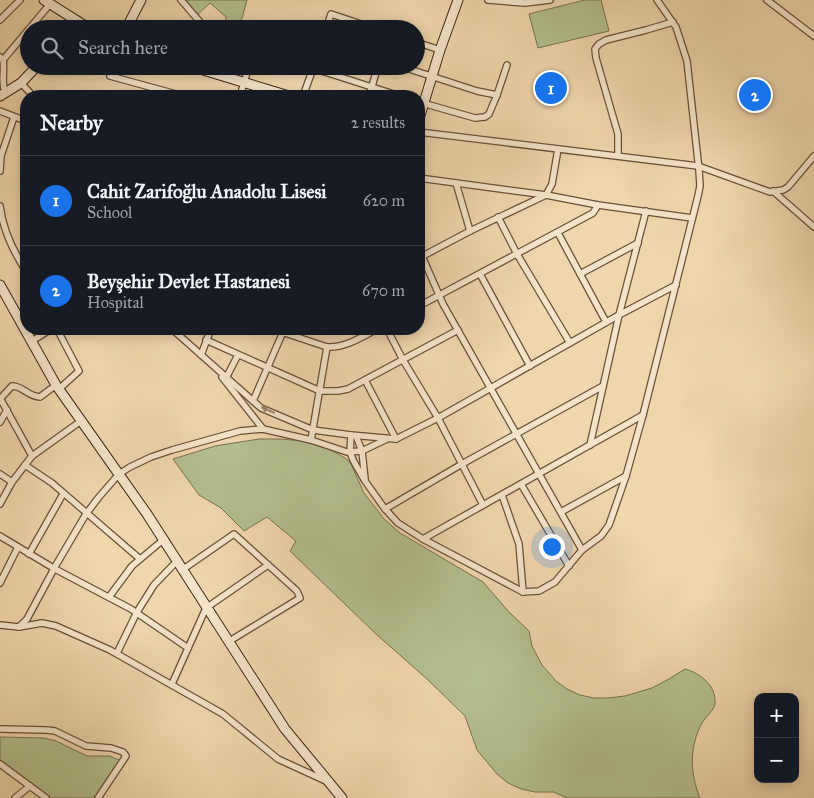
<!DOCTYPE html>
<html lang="en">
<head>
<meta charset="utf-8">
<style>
	body { margin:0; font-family:"IM FELL Great Primer",serif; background:#242831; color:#f1f3f6 }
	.controls { position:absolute; right:15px; bottom:15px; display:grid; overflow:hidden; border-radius:10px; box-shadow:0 2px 12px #0003 }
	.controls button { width:45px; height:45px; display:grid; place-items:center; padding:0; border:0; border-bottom:1px solid #363941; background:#171b24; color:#f1f3f6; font:25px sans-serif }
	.you { position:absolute; left:551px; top:546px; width:18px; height:18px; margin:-12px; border:4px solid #fff; border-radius:50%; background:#1a73e8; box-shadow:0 0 0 8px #1a73e833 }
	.badge { display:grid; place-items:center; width:32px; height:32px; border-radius:50%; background:#1a73e8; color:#fff; font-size:16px; font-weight:700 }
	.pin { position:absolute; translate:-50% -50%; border:2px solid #fff; box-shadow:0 1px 5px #0006 }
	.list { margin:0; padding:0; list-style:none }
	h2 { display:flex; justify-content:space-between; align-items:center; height:65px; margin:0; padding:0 20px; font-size:21px }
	h2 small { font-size:16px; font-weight:400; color:#9ea1a6 }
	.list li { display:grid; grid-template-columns:32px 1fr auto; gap:15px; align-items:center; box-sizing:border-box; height:90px; padding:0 20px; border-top:1px solid #363941 }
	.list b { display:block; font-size:19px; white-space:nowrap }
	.list p { margin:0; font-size:16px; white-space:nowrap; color:#9ea1a6 }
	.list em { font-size:16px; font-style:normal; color:#9ea1a6 }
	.icon { flex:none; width:28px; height:28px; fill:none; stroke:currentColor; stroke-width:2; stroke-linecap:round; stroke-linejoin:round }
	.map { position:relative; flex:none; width:814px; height:798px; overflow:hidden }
	.search { position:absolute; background:#171b24; box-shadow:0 2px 12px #0003; left:20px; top:20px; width:405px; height:55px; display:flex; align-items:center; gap:12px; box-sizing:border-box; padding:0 18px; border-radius:28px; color:#9ea1a6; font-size:19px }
	.panel { position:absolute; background:#171b24; box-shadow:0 2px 12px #0003; left:20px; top:90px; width:405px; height:245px; border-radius:20px }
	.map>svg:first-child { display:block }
	.green { fill:#b4bf8e; stroke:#78724e }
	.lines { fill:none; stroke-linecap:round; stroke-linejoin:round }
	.street-casing { stroke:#695036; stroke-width:8 }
	.secondary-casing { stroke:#3c240e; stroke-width:11 }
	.street { stroke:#f5e4ca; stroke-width:5.5 }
	.secondary { stroke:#f5e4ca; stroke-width:9 }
	.oneway { fill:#98846c }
</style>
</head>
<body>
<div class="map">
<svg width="814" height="798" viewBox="0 0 814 798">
	<rect width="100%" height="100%" fill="#f0d6ad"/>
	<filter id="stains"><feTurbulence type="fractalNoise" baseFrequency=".004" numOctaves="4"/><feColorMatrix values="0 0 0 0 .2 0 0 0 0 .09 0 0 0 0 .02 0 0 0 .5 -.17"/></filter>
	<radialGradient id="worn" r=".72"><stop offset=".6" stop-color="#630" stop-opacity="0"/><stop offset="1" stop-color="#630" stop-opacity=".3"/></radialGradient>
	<g class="green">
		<polygon points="184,0 247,0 239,29 225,27 226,17 210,3 196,16"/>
		<polygon points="585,0 601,0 609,31 538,48 529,14"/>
		<path d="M259,439H280L304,441L328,448L345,458L350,462L364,493L384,519L400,533L483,582L509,612L529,631L532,646L542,665L556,681L567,689L580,695L594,698H608L625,696L652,688L669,679L685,669C700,673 717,686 715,704C714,710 705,718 702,723C689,747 690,774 700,798H567L554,792H535L521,789L508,783L497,774L477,750L465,716L427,679L376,634L290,551L296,541L267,517L244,531L221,508L199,495L173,459L215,446Z"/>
		<polygon points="0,737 44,738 56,741 87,756 110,756 121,761 97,798 49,798 0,760"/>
	</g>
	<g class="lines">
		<g class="street-casing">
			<g id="street">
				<polyline points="181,0 206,29"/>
				<polyline points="488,0 525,3 550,0"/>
				<polyline points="767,0 814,36"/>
				<polyline points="0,20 20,0"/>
				<polyline points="29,29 50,4"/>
				<polyline points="273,29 279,29"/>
				<polyline points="326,29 331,14 376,29"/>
				<polyline points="416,42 440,50"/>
				<polyline points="0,57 3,60 29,29"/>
				<path d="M3,60C5,70 1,82 5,92"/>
				<polyline points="306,66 400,96"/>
				<polyline points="400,66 477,91 497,95"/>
				<polyline points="110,76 183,96"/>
				<polyline points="21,83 33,96"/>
				<polyline points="240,96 249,66"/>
				<polyline points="303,96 314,66"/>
				<polyline points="369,96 378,66"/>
				<polyline points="419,102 475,118 485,117 489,114 497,95 507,65"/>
				<polyline points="0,111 26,121"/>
				<polyline points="419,132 698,166 770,192 783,190 788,187 814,156"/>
				<polyline points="618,156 618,134 596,58 595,49 599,44 606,40 646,30 673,22"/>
				<polyline points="0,171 1,156 14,117"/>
				<polyline points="419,178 546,195 598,205 692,218"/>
				<polyline points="456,183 470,231"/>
				<polyline points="773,191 814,227"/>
				<path d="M0,206C3,231 13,251 26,271"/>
				<polyline points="498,217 517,254 570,343"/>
				<polyline points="558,233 606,322"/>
				<polyline points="419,246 422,256 443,304 582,550"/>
				<polyline points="419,258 470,231 546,195 552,184 558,149"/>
				<polyline points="480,274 530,366"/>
				<polyline points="580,274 638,243"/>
				<polyline points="419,306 593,213 598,205"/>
				<polyline points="57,329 79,371 59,389"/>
				<polyline points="172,329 261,408 313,430 351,435 396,439 438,418 619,315 676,285"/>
				<path d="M273,329L327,347C345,348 362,337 377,329"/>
				<polyline points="387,329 403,360 438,418 483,505"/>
				<polyline points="206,340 320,391 338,391 348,389 458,330"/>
				<polyline points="32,341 51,329"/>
				<polyline points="201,355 211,329"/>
				<polyline points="222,377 263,429"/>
				<polyline points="226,378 238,355"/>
				<polyline points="365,380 396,439"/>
				<polyline points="0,398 32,456"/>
				<path d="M0,399L12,386C23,386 27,396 40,397L56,385"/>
				<polyline points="253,401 283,332 290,329"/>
				<polyline points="0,422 7,410"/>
				<polyline points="351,435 350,452 353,460 365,481 385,509 398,523 423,539 523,592 539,591 555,582 582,550 601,536 609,525 626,476 643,415 698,196 700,186 699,170 687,61 676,27 657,0"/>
				<polyline points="356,436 362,451 365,479"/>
				<polyline points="311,440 327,347"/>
				<polyline points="590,445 619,315 646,211"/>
				<polyline points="25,465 52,483 140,559"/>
				<polyline points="0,474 12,482"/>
				<polyline points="521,484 569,566"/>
				<polyline points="502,495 519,544 523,592"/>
				<polyline points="0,504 12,482 32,456 81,421"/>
				<polyline points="385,509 462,464 603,386"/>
				<polyline points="561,512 626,476"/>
				<polyline points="0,536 55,569 131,609 188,648"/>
				<polyline points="423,539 643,415"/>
				<polyline points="29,554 63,494"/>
				<polyline points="182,570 234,534 297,591 300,598 228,642"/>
				<polyline points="0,583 18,547"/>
				<polyline points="109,597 132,566 163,540"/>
				<polyline points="0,625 19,627 27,619 56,565 86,514 99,497 119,474 130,467 151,457 172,450 240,431 263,429 311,440 347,452 362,451 387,439"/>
				<polyline points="19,627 42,623 56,626 110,650 223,714 278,759 326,781"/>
				<polyline points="117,653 137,612 154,585 177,561"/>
				<polyline points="172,684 206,608 268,565"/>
				<polyline points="0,729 46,730 55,731 86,746 111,748 123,752 126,756 98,798"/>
				<polyline points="0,764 46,798"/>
				<polyline points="15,798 30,786"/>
			</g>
		</g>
		<g class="secondary-casing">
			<g id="secondary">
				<polyline points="44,0 90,29"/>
				<polyline points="126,29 141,0"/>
				<polyline points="190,66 289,96"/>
				<polyline points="0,96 21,83 37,66"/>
				<polyline points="419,119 440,50 458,0"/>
				<polyline points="0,285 56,385 147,514 285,729 342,798"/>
			</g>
		</g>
		<use href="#street" class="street"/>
		<use href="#secondary" class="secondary"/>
	</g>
	<defs><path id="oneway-solid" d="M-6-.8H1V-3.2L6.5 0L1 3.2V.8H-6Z" transform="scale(1.25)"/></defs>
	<use class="oneway" href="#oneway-solid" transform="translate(268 410) rotate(-155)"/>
	<rect width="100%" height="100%" filter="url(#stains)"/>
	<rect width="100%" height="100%" fill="url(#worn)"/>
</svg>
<div class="controls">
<button>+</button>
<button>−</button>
</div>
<div class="you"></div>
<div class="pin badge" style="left:551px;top:88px">1</div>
<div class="pin badge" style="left:755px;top:95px">2</div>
<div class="search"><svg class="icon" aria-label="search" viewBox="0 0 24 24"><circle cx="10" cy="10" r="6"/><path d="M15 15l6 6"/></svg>Search here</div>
<section class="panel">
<h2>Nearby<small>2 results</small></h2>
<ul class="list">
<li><span class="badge">1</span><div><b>Cahit Zarifoğlu Anadolu Lisesi</b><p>School</p></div><em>620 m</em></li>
<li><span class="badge">2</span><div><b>Beyşehir Devlet Hastanesi</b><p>Hospital</p></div><em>670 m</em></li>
</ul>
</section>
</div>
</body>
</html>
